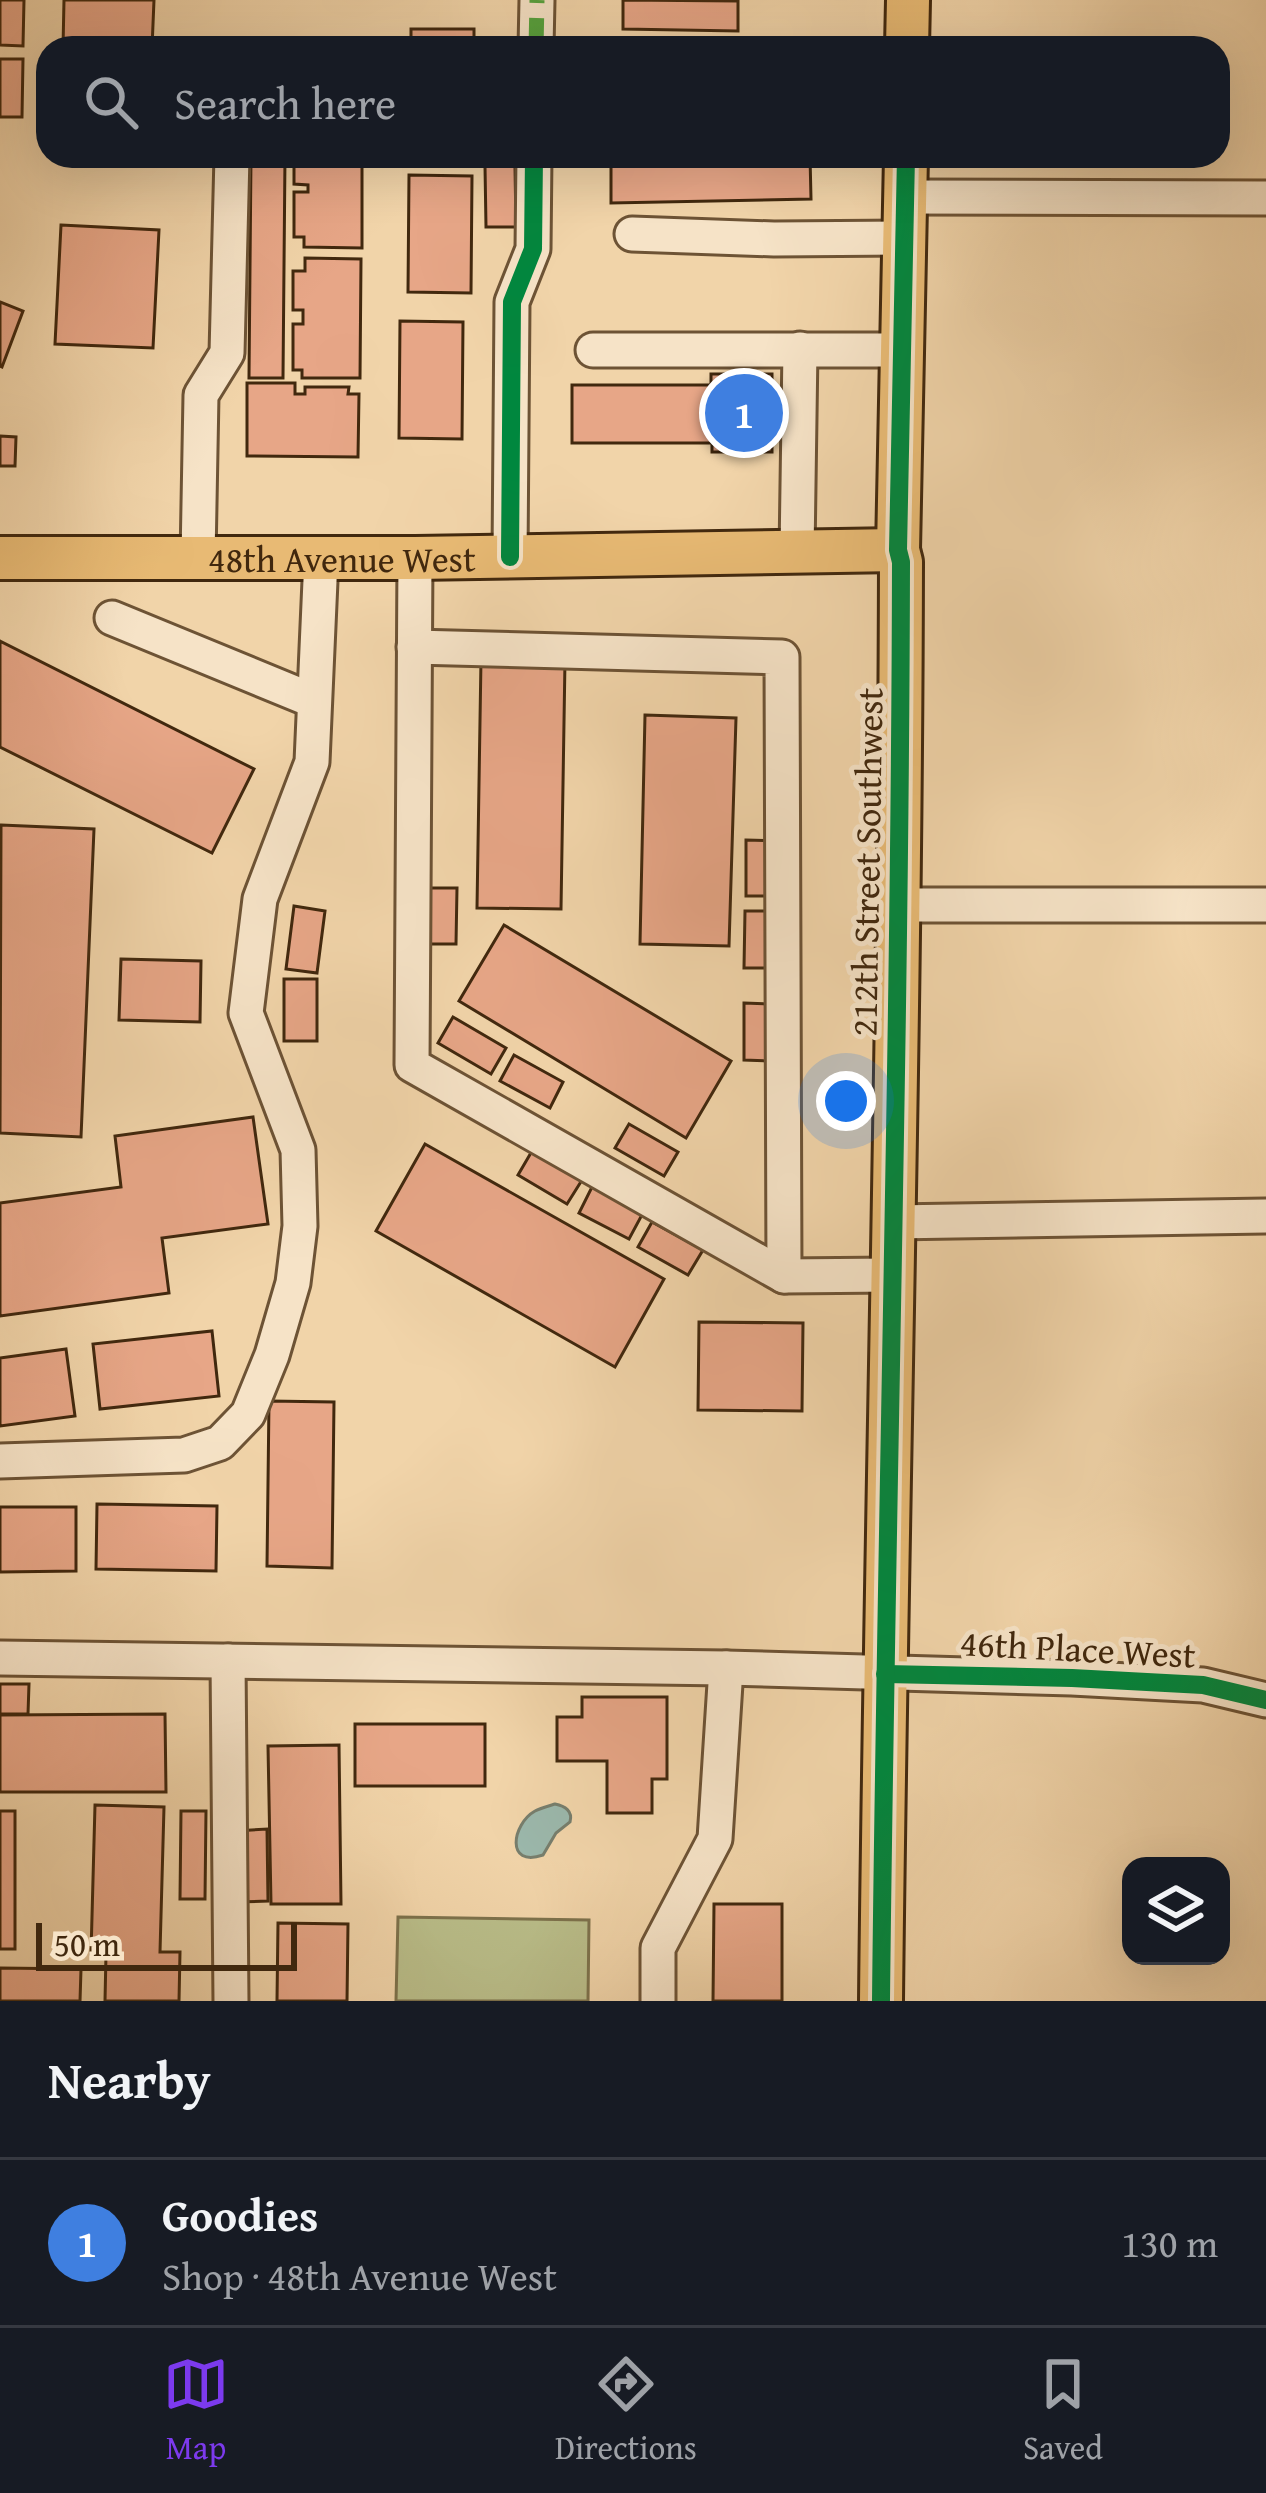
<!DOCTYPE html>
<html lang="en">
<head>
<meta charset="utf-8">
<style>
	body { margin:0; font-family:"Gentium Book Plus",serif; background:#242831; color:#f1f3f6 }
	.controls { position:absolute; right:36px; bottom:36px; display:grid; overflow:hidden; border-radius:24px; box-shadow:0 12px 48px #0002 }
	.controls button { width:108px; height:108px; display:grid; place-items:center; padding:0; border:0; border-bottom:3px solid #363941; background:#171b24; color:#f1f3f6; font:60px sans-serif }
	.scale { position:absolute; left:36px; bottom:30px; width:261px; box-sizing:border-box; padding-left:12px; border:6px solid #41280e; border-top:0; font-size:33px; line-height:42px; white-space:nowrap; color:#41280e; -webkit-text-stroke:9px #f6e3c7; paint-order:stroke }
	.you { position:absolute; left:846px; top:1101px; width:42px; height:42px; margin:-30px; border:9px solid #fff; border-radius:50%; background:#1a73e8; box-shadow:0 0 0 18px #1a73e833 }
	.badge { display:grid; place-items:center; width:78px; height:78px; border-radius:50%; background:#7c3aed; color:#fff; font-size:39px; font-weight:700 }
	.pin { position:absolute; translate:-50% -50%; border:6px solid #fff; box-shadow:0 3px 12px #0006 }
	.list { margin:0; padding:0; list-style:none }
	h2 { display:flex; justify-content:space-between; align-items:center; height:156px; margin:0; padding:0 48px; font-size:51px }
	h2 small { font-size:39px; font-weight:400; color:#9ea1a6 }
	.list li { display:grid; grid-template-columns:78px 1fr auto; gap:36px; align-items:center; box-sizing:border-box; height:168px; padding:0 48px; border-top:3px solid #363941 }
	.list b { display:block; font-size:45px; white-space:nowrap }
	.list p { margin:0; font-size:39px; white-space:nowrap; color:#9ea1a6 }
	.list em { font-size:39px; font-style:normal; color:#9ea1a6 }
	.icon { flex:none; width:66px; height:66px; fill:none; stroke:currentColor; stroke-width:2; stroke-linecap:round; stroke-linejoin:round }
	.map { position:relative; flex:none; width:1266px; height:2001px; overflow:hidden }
	.search { position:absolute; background:#171b24; box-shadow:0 12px 48px #0002; left:36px; right:36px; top:36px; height:132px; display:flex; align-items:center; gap:30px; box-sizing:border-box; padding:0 42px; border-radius:36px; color:#9ea1a6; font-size:45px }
	.sheet { height:324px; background:#171b24 }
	nav { display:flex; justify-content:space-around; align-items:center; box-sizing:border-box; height:168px; border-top:3px solid #363941; background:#171b24; font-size:33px; color:#9ea1a6 }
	nav a { display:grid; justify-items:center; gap:6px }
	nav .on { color:#7c3aed }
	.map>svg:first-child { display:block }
	.green { fill:#b9bd89; stroke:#7d724c; stroke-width:3 }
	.water { fill:#9bb8ac; stroke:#777e6d; stroke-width:3 }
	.building { fill:#e7a687; stroke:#41280e; stroke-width:3 }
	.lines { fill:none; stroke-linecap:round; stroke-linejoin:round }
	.minor-casing { stroke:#6d5335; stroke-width:39 }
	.major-casing { stroke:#41280e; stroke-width:48 }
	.minor { stroke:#f6e3c7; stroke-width:33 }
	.major { stroke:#e8ba74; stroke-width:42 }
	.quiet { stroke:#55a33e; stroke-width:15; stroke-dasharray:30 15; stroke-linecap:butt }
	.cycleway-casing { stroke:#f6e3c7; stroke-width:26 }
	.cycleway { stroke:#00873e; stroke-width:18 }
	.labels { text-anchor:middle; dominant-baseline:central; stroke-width:10; stroke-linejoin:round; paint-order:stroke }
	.street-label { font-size:36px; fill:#41280e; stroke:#f6e3c7 }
</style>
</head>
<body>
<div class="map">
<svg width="1266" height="2001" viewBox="0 0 1266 2001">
	<rect width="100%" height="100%" fill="#f1d4a9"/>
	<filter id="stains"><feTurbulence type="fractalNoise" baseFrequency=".00167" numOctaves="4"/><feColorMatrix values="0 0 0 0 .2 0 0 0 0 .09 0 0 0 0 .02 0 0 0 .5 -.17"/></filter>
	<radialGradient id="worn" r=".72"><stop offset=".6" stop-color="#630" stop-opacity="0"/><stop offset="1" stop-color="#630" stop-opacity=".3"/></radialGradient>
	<polygon class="green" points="398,1917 589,1920 588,2001 396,2001"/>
	<path class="water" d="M555,1804C565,1806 573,1811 570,1822L556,1833L543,1855C505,1868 512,1824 535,1811C538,1809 552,1805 555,1804Z"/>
	<g class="building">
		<polygon points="0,0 24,0 23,46 0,45"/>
		<polygon points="64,0 154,0 152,48 63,48"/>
		<polygon points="623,0 738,1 738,31 623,29"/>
		<rect x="411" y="29" width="63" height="19"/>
		<polygon points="809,38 810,48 563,48 563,40"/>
		<polygon points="0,59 23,59 22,117 0,117"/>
		<polygon points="251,156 285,156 283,378 249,378"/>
		<polygon points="294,156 362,157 362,248 304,247 304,237 294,237 294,192 308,192 308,185 294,184"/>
		<polygon points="611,156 810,156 811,199 611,203"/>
		<polygon points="485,166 515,166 516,227 486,227"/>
		<polygon points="409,175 472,176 471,293 408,292"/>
		<polygon points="61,225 159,230 153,348 55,344"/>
		<polygon points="305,258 361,259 360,378 302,378 302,370 293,370 293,324 303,324 303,310 293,310 293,271 305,271"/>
		<polygon points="0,302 23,311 2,367 0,366"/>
		<polygon points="400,321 463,322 462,439 399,438"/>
		<polygon points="711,374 772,374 772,452 712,452 712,443 572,443 572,385 711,385"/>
		<polygon points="247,383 295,383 295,394 305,394 305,387 349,387 348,394 359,394 358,457 247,456"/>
		<polygon points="0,436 16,437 15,466 0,466"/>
		<polygon points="0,641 254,769 212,853 0,747"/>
		<polygon points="481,659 565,660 561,909 477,908"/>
		<polygon points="645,715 736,718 729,946 640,944"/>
		<polygon points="1,825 94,829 81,1137 0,1133"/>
		<polygon points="746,840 775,841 774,896 746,896"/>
		<polygon points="428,888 457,888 456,944 428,944"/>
		<polygon points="294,906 325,911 317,973 286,969"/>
		<polygon points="745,911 774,911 773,968 744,968"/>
		<polygon points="504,925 731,1061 686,1138 459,1001"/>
		<polygon points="121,959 201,961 200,1022 119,1020"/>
		<rect x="284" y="979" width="33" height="62"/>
		<polygon points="744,1003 772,1004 771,1061 744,1060"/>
		<polygon points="453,1017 506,1048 491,1074 438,1043"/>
		<polygon points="514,1055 563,1082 550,1108 500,1081"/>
		<polygon points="253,1117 268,1224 162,1238 169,1293 0,1316 0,1203 121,1187 115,1136"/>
		<polygon points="629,1124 678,1152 664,1176 615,1148"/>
		<polygon points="425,1144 664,1279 615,1367 376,1231"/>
		<polygon points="532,1151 582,1180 567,1204 518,1175"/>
		<polygon points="592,1187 643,1213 629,1239 579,1213"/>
		<polygon points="652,1222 703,1250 688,1275 638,1247"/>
		<polygon points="699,1322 803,1323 802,1411 698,1410"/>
		<polygon points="212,1331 219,1396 100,1409 93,1344"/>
		<polygon points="66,1349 75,1416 0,1426 0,1358"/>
		<polygon points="269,1401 334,1402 332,1568 267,1566"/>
		<polygon points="97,1504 217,1506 216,1571 96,1569"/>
		<polygon points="0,1507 76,1507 76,1571 0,1572"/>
		<polygon points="0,1684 29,1684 28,1714 0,1714"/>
		<polygon points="582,1697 667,1697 667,1779 652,1779 652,1813 607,1813 607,1761 557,1761 557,1717 582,1717"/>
		<polygon points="165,1714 166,1792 0,1792 0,1715"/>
		<rect x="355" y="1724" width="130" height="62"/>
		<polygon points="339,1745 341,1904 271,1904 268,1746"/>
		<polygon points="95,1805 164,1807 160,1952 180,1952 179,2001 105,2001 106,1954 91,1954"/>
		<rect x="0" y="1811" width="15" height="138"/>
		<polygon points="181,1811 206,1811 205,1899 180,1899"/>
		<polygon points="267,1829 268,1901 237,1902 235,1831"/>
		<polygon points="714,1904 782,1904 782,2001 713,2001"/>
		<polygon points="278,1923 348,1924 347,2001 277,2001"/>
		<polygon points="0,1968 81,1969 80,2001 0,2001"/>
	</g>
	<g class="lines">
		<g class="minor-casing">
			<g id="minor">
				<polyline points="536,48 537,0"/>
				<polyline points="905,197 1266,198"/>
				<polyline points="632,234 774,239 904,238"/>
				<polyline points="593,350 902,350"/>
				<polyline points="797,553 800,349"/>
				<polyline points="510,557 512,302 533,249 534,156"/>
				<polyline points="198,558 201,395 227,353 232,156"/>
				<polyline points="415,558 412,1065 784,1276 892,1275"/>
				<polyline points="112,618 314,701"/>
				<polyline points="414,647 782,657 784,1276"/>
				<polyline points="900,905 1266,905"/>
				<polyline points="893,1222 1266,1216"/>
				<polyline points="0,1461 184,1455 220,1443 248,1414 272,1355 293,1283 300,1226 298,1150 246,1013 260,899 312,762 321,558"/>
				<polyline points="0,1658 726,1668 1072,1678 1203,1685 1266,1700"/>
				<polyline points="228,1661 231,2001"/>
				<polyline points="658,2001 658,1948 715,1839 726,1668"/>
			</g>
		</g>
		<g class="major-casing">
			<g id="major">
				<polyline points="907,48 908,0"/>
				<path id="s1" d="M0,558H415L898,550"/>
				<path d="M881,2001C886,1521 900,1042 901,562L898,550L906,156"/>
			</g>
		</g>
		<use href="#minor" class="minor"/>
		<use href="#major" class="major"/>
		<polyline class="quiet" points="536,48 537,0"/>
		<g class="cycleway-casing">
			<g id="cycleway">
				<polyline points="510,557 512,302 533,249 534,156"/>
				<polyline points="885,1674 1072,1678 1203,1685 1266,1700"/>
				<path d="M881,2001C886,1521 900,1042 901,562L898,550L906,156"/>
			</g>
		</g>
		<use href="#cycleway" class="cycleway"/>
	</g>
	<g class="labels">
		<g class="street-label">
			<text stroke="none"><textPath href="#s1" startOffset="342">48th Avenue West</textPath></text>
			<text transform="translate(866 862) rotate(-89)">212th Street Southwest</text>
			<text transform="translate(1078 1648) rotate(3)">46th Place West</text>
		</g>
	</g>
	<rect width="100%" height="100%" filter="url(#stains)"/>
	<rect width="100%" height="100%" fill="url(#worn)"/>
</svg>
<div class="controls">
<button><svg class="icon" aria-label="layers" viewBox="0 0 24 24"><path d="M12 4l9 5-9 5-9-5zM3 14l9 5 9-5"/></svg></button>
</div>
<div class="scale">50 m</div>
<div class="you"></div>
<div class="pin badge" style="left:744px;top:413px;background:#3f7fe0">1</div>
<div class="search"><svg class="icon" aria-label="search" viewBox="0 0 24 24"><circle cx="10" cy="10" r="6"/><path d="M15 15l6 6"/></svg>Search here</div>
</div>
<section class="sheet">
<h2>Nearby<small></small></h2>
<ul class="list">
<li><span class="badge" style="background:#3f7fe0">1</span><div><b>Goodies</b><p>Shop · 48th Avenue West</p></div><em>130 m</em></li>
</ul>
</section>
<nav>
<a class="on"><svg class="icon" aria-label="map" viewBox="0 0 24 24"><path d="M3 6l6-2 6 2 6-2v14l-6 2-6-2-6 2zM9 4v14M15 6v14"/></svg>Map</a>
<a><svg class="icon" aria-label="directions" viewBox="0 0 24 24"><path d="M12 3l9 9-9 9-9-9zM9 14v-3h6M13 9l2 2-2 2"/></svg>Directions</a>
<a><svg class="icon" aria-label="saved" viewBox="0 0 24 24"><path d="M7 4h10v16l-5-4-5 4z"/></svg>Saved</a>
</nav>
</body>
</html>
